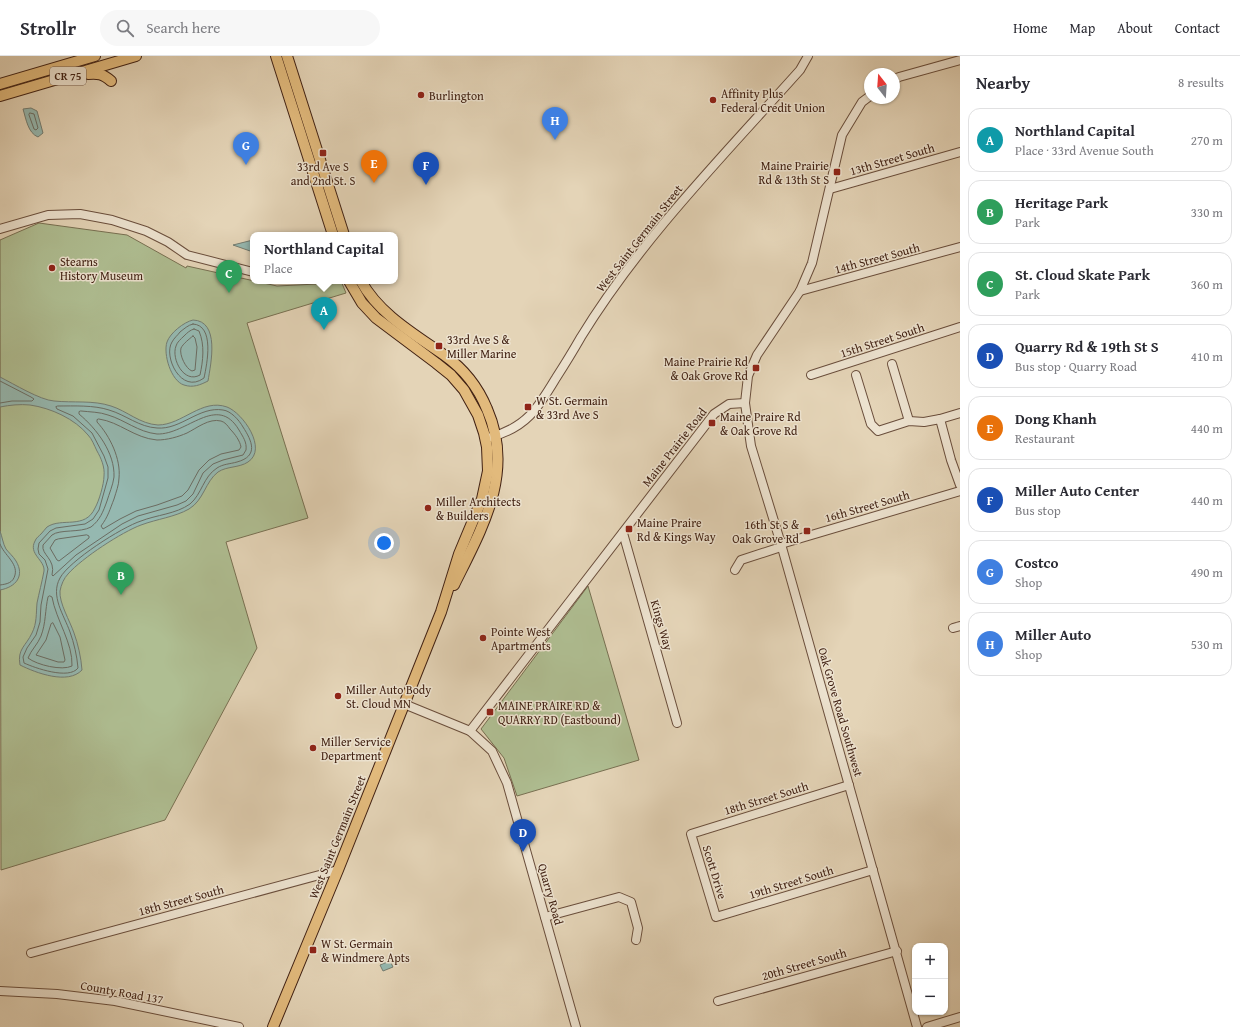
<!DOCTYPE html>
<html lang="en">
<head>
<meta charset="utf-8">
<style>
	body { margin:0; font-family:"Gentium Book Plus",serif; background:#f7f7f7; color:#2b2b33 }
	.controls { position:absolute; right:12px; bottom:12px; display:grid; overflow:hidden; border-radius:8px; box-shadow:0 1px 3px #0004 }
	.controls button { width:36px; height:36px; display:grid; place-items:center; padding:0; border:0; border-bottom:1px solid #e1e1e2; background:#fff; color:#2b2b33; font:20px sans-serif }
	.compass { position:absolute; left:864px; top:12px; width:36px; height:36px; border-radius:50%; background:#fff; box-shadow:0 1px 3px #0004; rotate:343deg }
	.you { position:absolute; left:384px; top:487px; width:14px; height:14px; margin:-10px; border:3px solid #fff; border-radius:50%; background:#1a73e8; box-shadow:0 0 0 6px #1a73e833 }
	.badge { display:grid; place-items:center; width:26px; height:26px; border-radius:50%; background:#8f2418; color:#fff; font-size:13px; font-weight:700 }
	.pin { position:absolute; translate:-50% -33px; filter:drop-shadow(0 1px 2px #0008) }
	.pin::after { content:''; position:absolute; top:21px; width:14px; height:12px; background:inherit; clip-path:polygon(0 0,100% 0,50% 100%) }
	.popup { position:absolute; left:250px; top:176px; width:148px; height:52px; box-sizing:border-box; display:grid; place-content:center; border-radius:8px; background:#fff; filter:drop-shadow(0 1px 3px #0005); font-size:13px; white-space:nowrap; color:#7c7c81 }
	.popup b { font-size:15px; color:#2b2b33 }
	.popup::after { content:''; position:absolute; left:50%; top:100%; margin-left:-8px; border:8px solid transparent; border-top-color:#fff }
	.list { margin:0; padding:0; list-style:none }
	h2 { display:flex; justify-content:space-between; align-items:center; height:52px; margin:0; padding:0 16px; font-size:17px }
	h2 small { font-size:13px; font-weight:400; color:#7c7c81 }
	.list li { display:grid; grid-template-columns:26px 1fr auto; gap:12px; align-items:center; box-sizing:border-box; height:64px; margin:0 8px 8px; padding:0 8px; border:1px solid #e1e1e2; border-radius:12px }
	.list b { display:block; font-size:15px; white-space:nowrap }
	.list p { margin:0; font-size:13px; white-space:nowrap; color:#7c7c81 }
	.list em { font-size:13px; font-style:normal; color:#7c7c81 }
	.icon { flex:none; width:22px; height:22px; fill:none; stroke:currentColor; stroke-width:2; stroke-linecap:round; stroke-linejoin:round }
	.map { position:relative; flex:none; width:960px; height:971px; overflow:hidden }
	header { display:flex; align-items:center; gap:24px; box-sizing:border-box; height:56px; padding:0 20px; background:#fff; border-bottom:1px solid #e1e1e2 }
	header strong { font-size:19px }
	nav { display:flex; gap:22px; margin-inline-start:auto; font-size:14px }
	.search { width:280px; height:36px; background:#f7f7f7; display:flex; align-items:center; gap:10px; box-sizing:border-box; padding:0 14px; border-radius:22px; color:#7c7c81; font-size:15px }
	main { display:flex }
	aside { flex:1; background:#fff }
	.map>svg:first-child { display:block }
	.green { fill:#afbe92; stroke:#787052 }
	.water { fill:#95b8b0; stroke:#737c71 }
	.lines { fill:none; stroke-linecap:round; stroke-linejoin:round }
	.shore { stroke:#6b6c62; stroke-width:1 }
	.minor-casing { stroke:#6a4e3c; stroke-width:10 }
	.major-casing { stroke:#412113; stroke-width:12 }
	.minor { stroke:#ede3d0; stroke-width:8 }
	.major { stroke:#e2ba7c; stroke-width:10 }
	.poi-dot { fill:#8f2418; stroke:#ede3d0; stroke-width:1.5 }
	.labels { text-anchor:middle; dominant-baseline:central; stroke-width:3; stroke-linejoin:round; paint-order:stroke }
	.shield { fill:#ede3d0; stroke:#755b4c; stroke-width:1 }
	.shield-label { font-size:11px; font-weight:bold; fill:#412113 }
	.poi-label { font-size:12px; fill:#412113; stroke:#ede3d0; text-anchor:start }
	.street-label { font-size:12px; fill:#412113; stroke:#ede3d0 }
</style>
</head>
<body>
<header>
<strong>Strollr</strong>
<div class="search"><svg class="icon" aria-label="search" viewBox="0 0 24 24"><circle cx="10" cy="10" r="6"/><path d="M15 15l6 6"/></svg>Search here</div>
<nav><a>Home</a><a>Map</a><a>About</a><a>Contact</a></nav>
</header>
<main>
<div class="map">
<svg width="960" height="971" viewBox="0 0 960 971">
	<rect width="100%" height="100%" fill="#e4d4b7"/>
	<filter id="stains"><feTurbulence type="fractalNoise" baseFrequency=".005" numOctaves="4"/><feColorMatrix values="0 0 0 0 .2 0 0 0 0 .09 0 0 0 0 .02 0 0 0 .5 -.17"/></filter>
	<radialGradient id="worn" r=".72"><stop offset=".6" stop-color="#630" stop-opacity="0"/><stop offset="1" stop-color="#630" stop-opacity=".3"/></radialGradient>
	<g class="green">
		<polygon points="39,167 127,179 186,212 187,210 277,230 317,228 323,225 341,225 346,237 247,267 308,462 226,486 257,592 165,764 1,814 0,184"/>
		<polygon points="588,530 639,704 517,740 504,702 481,673"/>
	</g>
	<g class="water">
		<path d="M31,52L37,55L43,77L38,81C28,77 26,63 23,53Z"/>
		<polygon points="253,184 253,196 233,189"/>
		<path d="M193,264C220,265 211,307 208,325C200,329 193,332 184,329C171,325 163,298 167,286C170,277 184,266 193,264Z"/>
		<path d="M0,321C14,328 40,344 54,345C73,347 93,344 111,350C127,355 140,368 158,369C182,369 202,342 227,351C243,357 268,393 248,406C239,412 227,410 218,416C205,426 204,444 189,453C175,461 157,463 141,469C122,476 82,502 68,518C64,522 61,529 60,535C59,547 70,565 74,577C78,588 81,601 82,614C68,629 36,617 20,609C17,593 26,590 32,577C37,567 36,558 37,547C39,537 42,526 44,515C45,504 28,498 35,485C36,482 39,480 41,478C43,476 45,473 47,471C62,461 85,474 95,452C99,445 104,428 104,420C105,411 101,402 97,395C94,389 92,383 88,379C75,363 51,352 30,349C20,348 10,349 0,351Z"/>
		<path d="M0,475C2,480 3,488 6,493C9,497 13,500 16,505C25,520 16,531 0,534Z"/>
		<polygon points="390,905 393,911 383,915 380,909"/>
	</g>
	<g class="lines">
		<g class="shore">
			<polygon points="30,57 34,58 38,72 36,74 34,73 29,59"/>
			<path d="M193,268C215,269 207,308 204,322C181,339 163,300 172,286C174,282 178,279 180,276C184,273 188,269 193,268Z"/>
			<path d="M194,273L199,275C205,289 203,305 200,319C184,328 171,303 176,290C177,286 181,283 184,280C187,277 190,274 194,273Z"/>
			<path d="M193,280L195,282L197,291L195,314L192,315C186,313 179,299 181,292C183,288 189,283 193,280Z"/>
			<polyline points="0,325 31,341 34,343 32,345 12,345 0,347"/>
			<path d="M58,350C74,350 94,349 109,354C126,359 139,371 157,372C181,374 199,350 223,354C231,355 239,364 243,371C252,385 259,400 237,406C230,408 223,408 217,412C203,421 202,438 190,448C176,458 156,459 141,465C122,471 69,505 60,522C50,540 64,559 70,576C74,587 77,600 78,612C69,624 35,612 24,607L23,601L27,592L36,579L40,566L41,549L48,513L45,504L39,498L38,493L39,487L50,475L56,472L85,468L93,463L99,454L108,422V411L104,400L92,377L73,360L57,353L56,351Z"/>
			<path d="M81,355C90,356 100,356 108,359C125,364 138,376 157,378C187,379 217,337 239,374C243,381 247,386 246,394L243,399L223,404L213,408L203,417L193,438L186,445L177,449L138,460L122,468L76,499L53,520L52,519C56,503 41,499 43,489C46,486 49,482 52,479C60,473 80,477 91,471C100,464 103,456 107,445C109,438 113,429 114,421C115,397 97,373 79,358V356Z"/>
			<path d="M99,363C120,366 134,382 157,384C167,384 178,381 187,377C197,372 209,362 221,365C225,366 228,370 230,373C235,378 240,385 241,391L239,394L221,398L209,404L199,414L188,434L182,440L157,449L136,455L120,463L103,473L101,470C108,461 110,453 114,443C116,436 119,429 119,422C121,403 110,380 97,366V364Z"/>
			<polygon points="87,479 89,480 89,482 59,505 57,504 50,492 55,484 58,483"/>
			<path d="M0,488C4,499 18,507 15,519C13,527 7,528 0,529"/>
			<path d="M50,540L52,541C56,564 73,587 72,610C62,615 37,609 28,602C31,594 38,588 41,580C46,567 45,554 48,541Z"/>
			<polygon points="53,567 60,581 65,604 64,606 58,606 36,599 46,584 51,568"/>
		</g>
		<g class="minor-casing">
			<g id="minor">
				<polyline points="894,24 899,21 960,4"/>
				<polyline points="870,40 862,46 842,79 812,207 800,235 757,299 748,320 745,347 751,390 781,488 917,971"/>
				<polyline points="830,133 960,96"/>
				<polyline points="0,173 48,159 80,158 112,164 146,175 168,186 187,199 253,216"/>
				<polyline points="800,235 960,191"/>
				<polyline points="892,308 909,365"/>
				<polyline points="811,319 960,271"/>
				<polyline points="856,319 871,368 878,375 909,365 924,366 940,363"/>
				<polyline points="960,357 940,363 951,404 960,429"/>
				<path d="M491,381C527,371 538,352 556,322C565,308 573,295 581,281C641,183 724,99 800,14L808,0"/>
				<polyline points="623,477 677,667"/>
				<polyline points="781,488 960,435"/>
				<polyline points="735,514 741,504 781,491"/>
				<polyline points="953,572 960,570"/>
				<polyline points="404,648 470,675 492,695 507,727 576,971"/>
				<polyline points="470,675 714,358 729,348 745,347"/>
				<polyline points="849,729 691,778 716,861 873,814"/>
				<polyline points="545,861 619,841 631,846 638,872 636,884"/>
				<polyline points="31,897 338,814"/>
				<polyline points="0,935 57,938 115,945 239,971"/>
				<polyline points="718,945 897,895"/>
				<polyline points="927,971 960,961"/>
			</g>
		</g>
		<g class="major-casing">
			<g id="major">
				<polyline points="276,0 333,179"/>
				<polyline points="287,0 344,179"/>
				<path d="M88,18C98,17 103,18 111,25"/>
				<polyline points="0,28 95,0"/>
				<polyline points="0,40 136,0"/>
				<path d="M361,225C379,258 414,278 444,299C464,313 478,331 487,353C515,417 482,472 454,529"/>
				<polyline points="273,971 338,814 441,556 459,498 482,443 488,415 487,391 484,377 478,359 464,334 451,319 436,307 376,262 362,247 349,225"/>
			</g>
		</g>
		<use href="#minor" class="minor"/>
		<use href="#major" class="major"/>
	</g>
	<g class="poi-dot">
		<circle cx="421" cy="39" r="4"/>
		<circle cx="713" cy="44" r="4"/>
		<rect x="319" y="93" width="8" height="8" rx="2"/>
		<rect x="833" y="112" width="8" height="8" rx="2"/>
		<circle cx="52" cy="212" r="4"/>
		<rect x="435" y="286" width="8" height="8" rx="2"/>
		<rect x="752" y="308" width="8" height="8" rx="2"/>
		<rect x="524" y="347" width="8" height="8" rx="2"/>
		<rect x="708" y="363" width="8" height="8" rx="2"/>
		<circle cx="428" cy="452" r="4"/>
		<rect x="625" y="469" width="8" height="8" rx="2"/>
		<rect x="803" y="471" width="8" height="8" rx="2"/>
		<circle cx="483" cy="582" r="4"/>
		<circle cx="338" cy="640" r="4"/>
		<rect x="486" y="652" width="8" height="8" rx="2"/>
		<circle cx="313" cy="692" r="4"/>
		<rect x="309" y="890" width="8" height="8" rx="2"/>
	</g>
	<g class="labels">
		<rect class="shield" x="50" y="11" width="36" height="18" rx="3"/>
		<g class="shield-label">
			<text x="68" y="20">CR 75</text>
		</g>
		<g class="poi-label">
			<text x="721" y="37">Affinity Plus<tspan x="721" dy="14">Federal Credit Union</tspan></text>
			<text x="429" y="39">Burlington</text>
			<text x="829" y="109" text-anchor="end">Maine Prairie<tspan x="829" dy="14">Rd &amp; 13th St S</tspan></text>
			<text x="323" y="110" text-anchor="middle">33rd Ave S<tspan x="323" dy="14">and 2nd St. S</tspan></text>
			<text x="60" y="205">Stearns<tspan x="60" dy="14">History Museum</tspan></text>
			<text x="447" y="283">33rd Ave S &amp;<tspan x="447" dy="14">Miller Marine</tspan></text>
			<text x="748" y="305" text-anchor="end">Maine Prairie Rd<tspan x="748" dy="14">&amp; Oak Grove Rd</tspan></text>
			<text x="536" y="344">W St. Germain<tspan x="536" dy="14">&amp; 33rd Ave S</tspan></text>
			<text x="720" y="360">Maine Praire Rd<tspan x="720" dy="14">&amp; Oak Grove Rd</tspan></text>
			<text x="436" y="445">Miller Architects<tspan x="436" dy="14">&amp; Builders</tspan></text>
			<text x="637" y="466">Maine Praire<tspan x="637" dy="14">Rd &amp; Kings Way</tspan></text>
			<text x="799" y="468" text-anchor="end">16th St S &amp;<tspan x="799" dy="14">Oak Grove Rd</tspan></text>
			<text x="491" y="575">Pointe West<tspan x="491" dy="14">Apartments</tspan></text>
			<text x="346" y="633">Miller Auto Body<tspan x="346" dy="14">St. Cloud MN</tspan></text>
			<text x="498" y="649">MAINE PRAIRE RD &amp;<tspan x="498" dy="14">QUARRY RD (Eastbound)</tspan></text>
			<text x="321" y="685">Miller Service<tspan x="321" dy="14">Department</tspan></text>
			<text x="321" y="887">W St. Germain<tspan x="321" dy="14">&amp; Windmere Apts</tspan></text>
		</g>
		<g class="street-label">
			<text transform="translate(892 103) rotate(-16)">13th Street South</text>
			<text transform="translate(639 182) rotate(-52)">West Saint Germain Street</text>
			<text transform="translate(877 202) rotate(-15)">14th Street South</text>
			<text transform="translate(882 284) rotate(-18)">15th Street South</text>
			<text transform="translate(674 391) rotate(-52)">Maine Prairie Road</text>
			<text transform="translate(867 450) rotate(-16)">16th Street South</text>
			<text transform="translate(662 569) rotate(74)">Kings Way</text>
			<text transform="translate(841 656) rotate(74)">Oak Grove Road Southwest</text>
			<text transform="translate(766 742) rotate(-17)">18th Street South</text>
			<text transform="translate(337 781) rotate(-68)">West Saint Germain Street</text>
			<text transform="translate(715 816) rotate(73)">Scott Drive</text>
			<text transform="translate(791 826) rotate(-17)">19th Street South</text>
			<text transform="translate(551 838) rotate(74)">Quarry Road</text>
			<text transform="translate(181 844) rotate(-15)">18th Street South</text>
			<text transform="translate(804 908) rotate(-16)">20th Street South</text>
			<text transform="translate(122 936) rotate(10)">County Road 137</text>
		</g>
	</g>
	<rect width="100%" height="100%" filter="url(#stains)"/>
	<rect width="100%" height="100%" fill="url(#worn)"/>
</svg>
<div class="controls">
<button>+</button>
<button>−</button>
</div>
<svg class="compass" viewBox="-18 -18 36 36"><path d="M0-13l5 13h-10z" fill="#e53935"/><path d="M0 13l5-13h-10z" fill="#7c7c81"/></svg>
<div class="you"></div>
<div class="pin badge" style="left:324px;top:274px;background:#0f9aa8">A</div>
<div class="popup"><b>Northland Capital</b>Place</div>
<div class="pin badge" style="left:121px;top:539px;background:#2e9e5b">B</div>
<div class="pin badge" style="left:229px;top:237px;background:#2e9e5b">C</div>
<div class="pin badge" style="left:523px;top:796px;background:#1a4fb4">D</div>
<div class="pin badge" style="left:374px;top:127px;background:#e8710a">E</div>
<div class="pin badge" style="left:426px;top:129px;background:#1a4fb4">F</div>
<div class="pin badge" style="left:246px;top:109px;background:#3f7fe0">G</div>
<div class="pin badge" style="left:555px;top:84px;background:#3f7fe0">H</div>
</div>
<aside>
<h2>Nearby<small>8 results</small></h2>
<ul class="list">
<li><span class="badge" style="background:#0f9aa8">A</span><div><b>Northland Capital</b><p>Place · 33rd Avenue South</p></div><em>270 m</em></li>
<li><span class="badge" style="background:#2e9e5b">B</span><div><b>Heritage Park</b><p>Park</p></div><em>330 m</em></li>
<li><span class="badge" style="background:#2e9e5b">C</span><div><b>St. Cloud Skate Park</b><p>Park</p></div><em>360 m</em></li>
<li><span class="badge" style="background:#1a4fb4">D</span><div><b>Quarry Rd &amp; 19th St S</b><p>Bus stop · Quarry Road</p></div><em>410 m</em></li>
<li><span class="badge" style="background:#e8710a">E</span><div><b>Dong Khanh</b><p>Restaurant</p></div><em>440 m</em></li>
<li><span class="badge" style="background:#1a4fb4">F</span><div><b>Miller Auto Center</b><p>Bus stop</p></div><em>440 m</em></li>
<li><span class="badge" style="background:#3f7fe0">G</span><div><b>Costco</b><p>Shop</p></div><em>490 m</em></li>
<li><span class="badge" style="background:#3f7fe0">H</span><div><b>Miller Auto</b><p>Shop</p></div><em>530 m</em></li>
</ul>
</aside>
</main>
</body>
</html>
